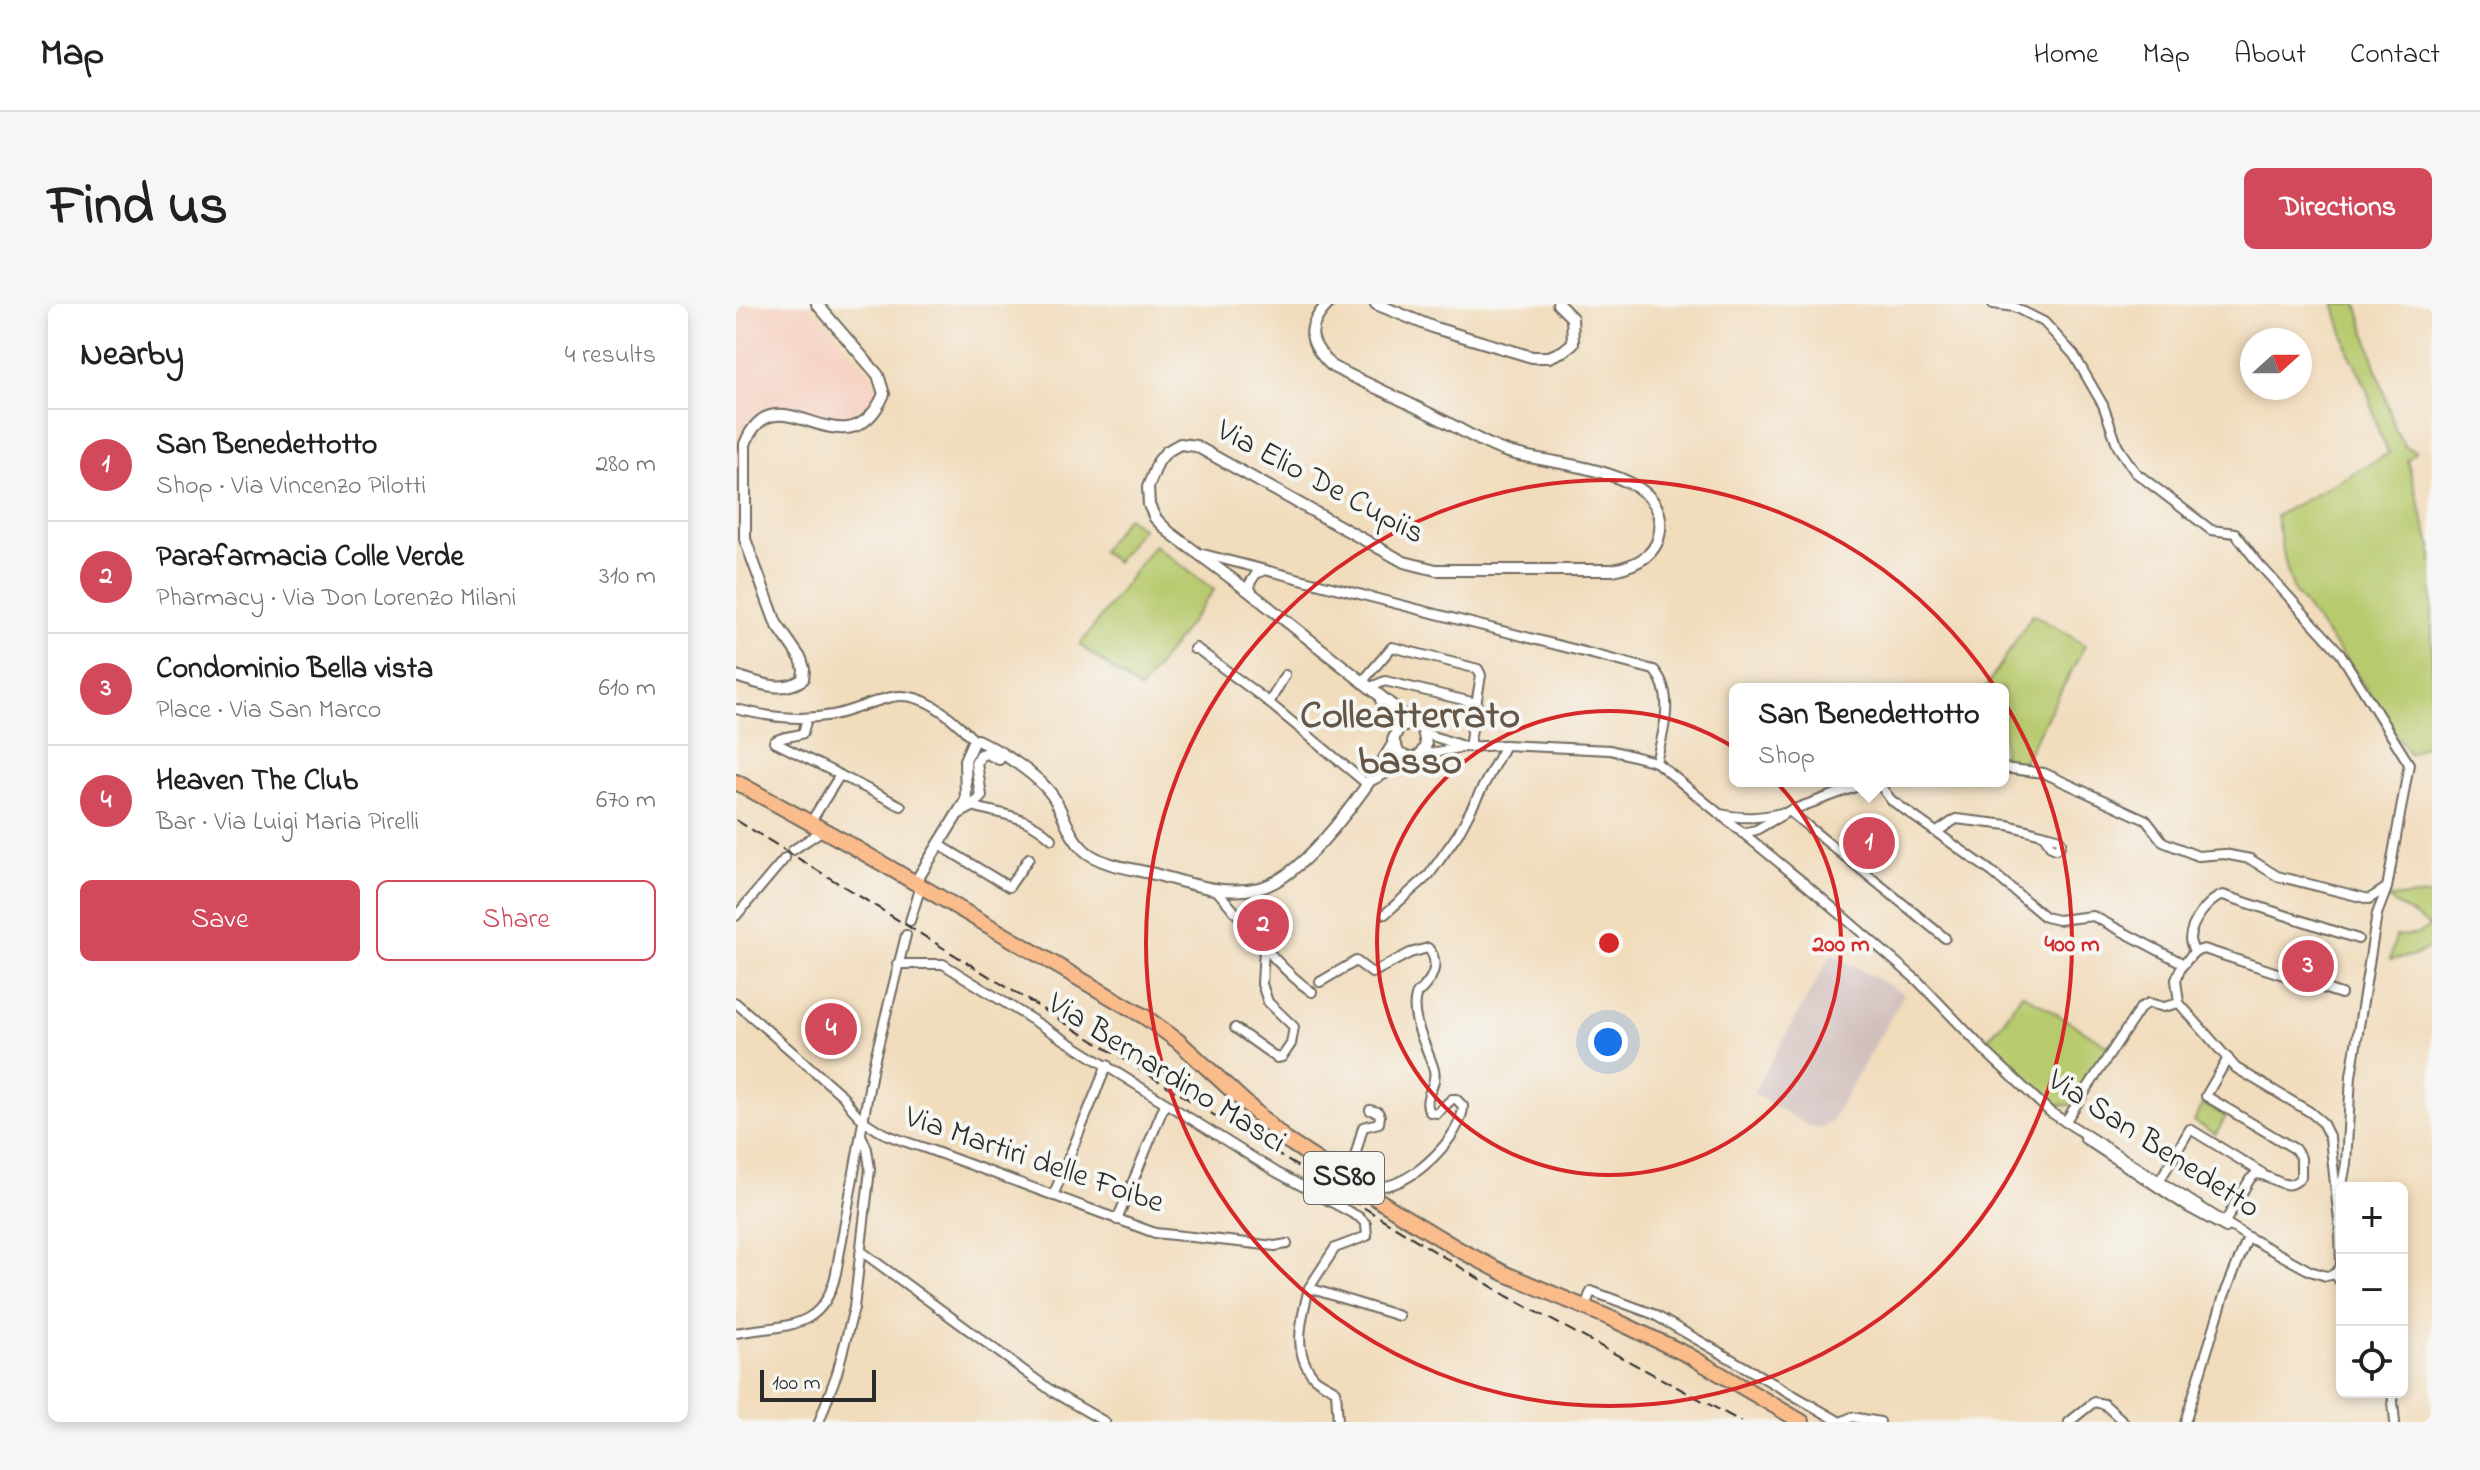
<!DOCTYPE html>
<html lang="en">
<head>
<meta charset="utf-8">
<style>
	body { margin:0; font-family:"Indie Flower",sans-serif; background:#f6f6f6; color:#202124 }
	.controls { position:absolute; right:24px; bottom:24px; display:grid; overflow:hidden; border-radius:12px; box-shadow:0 4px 12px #0003 }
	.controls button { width:72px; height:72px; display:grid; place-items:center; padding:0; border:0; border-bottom:2px solid #e0e0e0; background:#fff; color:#202124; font:40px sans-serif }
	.compass { position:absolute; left:1504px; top:24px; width:72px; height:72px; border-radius:50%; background:#fff; box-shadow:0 4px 12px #0003; rotate:69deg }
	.scale { position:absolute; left:24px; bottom:20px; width:116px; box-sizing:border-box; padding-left:8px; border:4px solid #2b2b2b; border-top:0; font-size:22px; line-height:28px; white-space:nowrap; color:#2b2b2b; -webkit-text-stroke:6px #f6f6f2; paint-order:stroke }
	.you { position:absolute; left:872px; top:738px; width:28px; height:28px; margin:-20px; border:6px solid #fff; border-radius:50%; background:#1a73e8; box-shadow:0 0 0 12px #1a73e833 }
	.badge { display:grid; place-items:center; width:52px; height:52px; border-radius:50%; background:#d1495b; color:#fff; font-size:26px; font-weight:700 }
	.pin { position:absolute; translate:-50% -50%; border:4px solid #fff; box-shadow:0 2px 8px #0006 }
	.popup { position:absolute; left:993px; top:379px; width:280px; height:104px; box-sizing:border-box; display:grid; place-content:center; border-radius:12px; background:#fff; filter:drop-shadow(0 2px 6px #0005); font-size:26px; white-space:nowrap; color:#757577 }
	.popup b { font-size:30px; color:#202124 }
	.popup::after { content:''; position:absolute; left:50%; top:100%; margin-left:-16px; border:16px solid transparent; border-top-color:#fff }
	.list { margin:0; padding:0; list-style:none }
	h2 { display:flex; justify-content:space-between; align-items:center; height:104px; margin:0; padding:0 32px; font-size:34px }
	h2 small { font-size:26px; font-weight:400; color:#757577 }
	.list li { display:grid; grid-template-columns:52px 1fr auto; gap:24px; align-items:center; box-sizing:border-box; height:112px; padding:0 32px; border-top:2px solid #e0e0e0 }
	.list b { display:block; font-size:30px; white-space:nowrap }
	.list p { margin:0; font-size:26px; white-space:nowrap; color:#757577 }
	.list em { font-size:26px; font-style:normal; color:#757577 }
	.actions { display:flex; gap:16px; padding:24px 32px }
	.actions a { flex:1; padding:18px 0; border:2px solid #d1495b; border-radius:12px; text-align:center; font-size:28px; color:#d1495b }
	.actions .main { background:#d1495b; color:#fff }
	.icon { flex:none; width:44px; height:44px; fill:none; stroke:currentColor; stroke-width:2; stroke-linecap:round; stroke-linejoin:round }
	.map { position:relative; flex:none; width:1696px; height:1118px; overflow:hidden; border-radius:12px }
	header { display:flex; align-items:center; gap:48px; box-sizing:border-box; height:112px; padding:0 40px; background:#fff; border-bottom:2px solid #e0e0e0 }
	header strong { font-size:38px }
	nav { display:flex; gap:44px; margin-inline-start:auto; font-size:28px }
	.intro { display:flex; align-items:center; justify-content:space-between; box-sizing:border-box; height:192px; padding:0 48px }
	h1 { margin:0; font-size:56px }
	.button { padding:20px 36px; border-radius:12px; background:#d1495b; color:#fff; font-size:28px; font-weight:700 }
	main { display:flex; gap:48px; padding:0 48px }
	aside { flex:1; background:#fff; border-radius:12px; box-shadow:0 4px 12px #0003 }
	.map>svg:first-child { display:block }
	.built { fill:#f6d2c3 }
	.industrial { fill:#d1bfbd }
	.green { fill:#b8ca6e; stroke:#727a4c; stroke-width:2 }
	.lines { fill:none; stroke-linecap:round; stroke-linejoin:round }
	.minor-casing { stroke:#70695e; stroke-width:12 }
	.tertiary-casing { stroke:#70695e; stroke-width:14 }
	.primary-casing { stroke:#70695e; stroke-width:18 }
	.minor { stroke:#fff; stroke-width:8 }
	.tertiary { stroke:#fff; stroke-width:10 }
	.primary { stroke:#fabc8b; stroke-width:14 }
	.rail { stroke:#2b2b2b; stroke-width:2; stroke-dasharray:12 6; stroke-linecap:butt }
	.ring { fill:none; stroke:#d62828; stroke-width:4 }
	.labels { text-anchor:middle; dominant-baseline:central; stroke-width:8; stroke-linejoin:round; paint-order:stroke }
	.shield { fill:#f6f6f2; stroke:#686867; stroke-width:2 }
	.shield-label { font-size:30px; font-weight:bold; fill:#2b2b2b }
	.street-label { font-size:32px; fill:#2b2b2b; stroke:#f6f6f2 }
	.district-label { font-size:40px; font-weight:bold; fill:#645747; stroke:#f6f6f2 }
	.centre { fill:#d62828; stroke:#f6f6f2; stroke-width:4 }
	.ring-label { font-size:24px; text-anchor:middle; font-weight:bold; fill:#d62828; stroke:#f6f6f2; stroke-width:8; stroke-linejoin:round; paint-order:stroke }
</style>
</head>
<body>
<header>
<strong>Map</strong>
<nav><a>Home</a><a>Map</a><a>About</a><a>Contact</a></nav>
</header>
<div class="intro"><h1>Find us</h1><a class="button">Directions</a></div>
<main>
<aside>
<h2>Nearby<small>4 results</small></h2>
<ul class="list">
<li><span class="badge">1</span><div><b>San Benedettotto</b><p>Shop · Via Vincenzo Pilotti</p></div><em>280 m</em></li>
<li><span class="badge">2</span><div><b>Parafarmacia Colle Verde</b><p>Pharmacy · Via Don Lorenzo Milani</p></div><em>310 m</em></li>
<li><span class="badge">3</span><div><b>Condominio Bella vista</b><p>Place · Via San Marco</p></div><em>610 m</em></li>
<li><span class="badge">4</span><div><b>Heaven The Club</b><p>Bar · Via Luigi Maria Pirelli</p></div><em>670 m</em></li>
</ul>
<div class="actions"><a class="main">Save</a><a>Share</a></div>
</aside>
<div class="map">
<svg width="1696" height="1118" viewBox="0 0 1696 1118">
	<rect width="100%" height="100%" fill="#f6f6f2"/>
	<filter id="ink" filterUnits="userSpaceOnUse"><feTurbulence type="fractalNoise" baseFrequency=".0125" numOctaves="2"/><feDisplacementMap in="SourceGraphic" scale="16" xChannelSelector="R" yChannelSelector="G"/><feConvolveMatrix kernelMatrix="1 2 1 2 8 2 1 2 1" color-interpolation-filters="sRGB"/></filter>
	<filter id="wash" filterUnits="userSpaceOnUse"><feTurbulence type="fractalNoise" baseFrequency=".006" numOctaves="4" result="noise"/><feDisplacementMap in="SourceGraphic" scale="32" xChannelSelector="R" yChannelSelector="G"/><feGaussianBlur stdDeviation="1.8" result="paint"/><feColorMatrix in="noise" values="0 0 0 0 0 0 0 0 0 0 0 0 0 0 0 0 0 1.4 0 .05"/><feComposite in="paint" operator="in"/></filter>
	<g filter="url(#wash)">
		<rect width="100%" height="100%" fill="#f1dcbc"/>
		<polygon class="built" points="0,0 72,0 137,73 143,87 138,101 124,119 105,121 53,102 28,107 6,126 3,134 3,219 0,218"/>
		<polygon class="industrial" points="1096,650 1168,690 1094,819 1083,824 1071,821 1017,789"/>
		<g class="green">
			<polygon points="1598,0 1621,0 1659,125 1669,143 1680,147 1671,156 1694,240 1696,241 1696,437 1673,450 1617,365 1559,289 1551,267 1540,212 1653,149 1643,129 1630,82 1613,49"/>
			<polygon points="391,213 406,224 380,258 365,247"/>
			<polygon points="418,241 478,286 404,386 344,341"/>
			<polygon points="1297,310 1349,341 1286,461 1267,459 1267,385 1249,385"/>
			<polygon points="1696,591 1696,642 1680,651 1654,656 1660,632 1680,631 1694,622 1651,594"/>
			<path d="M1286,689L1376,744L1340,799C1311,813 1267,757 1248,738L1266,719Z"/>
			<polygon points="1467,800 1490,812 1480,830 1458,817"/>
		</g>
	</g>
	<g filter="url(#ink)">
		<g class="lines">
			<g class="minor-casing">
				<g id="minor">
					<polyline points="1257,0 1278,3 1308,18 1338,51 1367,101 1382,143 1399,168 1475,226 1499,229 1522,259 1604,349 1673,460 1651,584 1641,610 1615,772 1610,860 1602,901"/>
					<path d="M467,250L918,366C940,391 927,429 920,458"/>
					<polyline points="515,289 514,279 520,270 529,266"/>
					<polyline points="458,345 460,344 526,393 632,481"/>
					<polyline points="627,377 656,343 742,365 745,371 733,443"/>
					<polyline points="635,383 649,377 740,399"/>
					<polyline points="533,399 549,371"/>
					<path d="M0,405C33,413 63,417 97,411C117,407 136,397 156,393C186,386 216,413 235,433"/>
					<path d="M71,414L67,429C58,433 44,432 38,438L104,471L74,519"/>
					<polyline points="690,430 724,441"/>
					<polyline points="684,451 728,443 769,441 874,446 920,458 1068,579 1182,677 1251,749 1314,808 1512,933 1574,967 1590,972 1599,970"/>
					<polyline points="1267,464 1308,469 1410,516 1427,538 1462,552 1488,550 1514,555 1541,572 1633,595 1650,584"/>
					<polyline points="104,471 165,502"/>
					<polyline points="1141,477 1155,496 1256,568 1309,613 1322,616 1357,612 1448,660"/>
					<path d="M236,502C270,512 288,510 316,535"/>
					<polyline points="1053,507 1209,634"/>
					<path d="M984,510C1006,515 1023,514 1045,509"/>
					<polyline points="1201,528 1220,515 1272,521 1321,534 1325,538 1324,542 1320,545 1315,543 1308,531"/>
					<polyline points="1006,529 1020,526 1053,507 1136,477"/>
					<polyline points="202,540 273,583 293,554"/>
					<polyline points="57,546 87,526"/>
					<path d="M481,587C513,622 537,660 576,688"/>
					<polyline points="649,610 693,571 722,530 769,441"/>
					<polyline points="0,612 49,554"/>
					<polyline points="174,617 185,582"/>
					<path d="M1458,648C1457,645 1454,638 1454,635C1455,618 1472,596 1487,591L1622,635"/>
					<polyline points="161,660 207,660 540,868 623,913 630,920 631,932 599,944 573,984 663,1012"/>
					<path d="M584,678L620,657L636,669L674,649L692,644C703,656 699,671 688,683C683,690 683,684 680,692C673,715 693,746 698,766C702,782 685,793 694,808L701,809L716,795H720L727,802C727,831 676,882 646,882L596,857L589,861"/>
					<path d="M0,699L107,792C127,825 153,833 189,844L419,929L539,942L551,940"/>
					<polyline points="499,724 541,754 546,753 555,740 558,723 532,698 526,680 528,644"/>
					<polyline points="1329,818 1405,703 1413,699 1428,703 1443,699"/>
					<polyline points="1349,835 1453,904 1490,924"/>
					<polyline points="606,860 618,856 627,823 643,819 644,812 642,808 634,806"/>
					<polyline points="1424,876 1454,825 1526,869"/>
					<polyline points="317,892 371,761"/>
					<polyline points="381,916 429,800"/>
					<path d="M1489,918L1514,875L1520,870C1539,871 1550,891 1565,873V854L1559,845L1470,792L1492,754"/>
					<polyline points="125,947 317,1088 369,1118"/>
					<polyline points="1599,970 1605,962 1604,926 1594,834 1586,818 1574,808 1500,764 1443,699 1440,676 1445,663 1458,648 1468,645 1605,690"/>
					<polyline points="1599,970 1606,980"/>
					<path d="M573,984C566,1014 555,1047 578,1073C584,1079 593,1082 600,1087L602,1118"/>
					<polyline points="849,1003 855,987 917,1010 1104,1118"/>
					<path d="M0,1029C50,1020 87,1028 100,969L137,762L170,631"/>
					<polyline points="1656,1088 1659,1118"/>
					<polyline points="83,1118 101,1069 118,1004 134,865 131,845 126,833"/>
					<polyline points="1105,1118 1116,1113 1144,1118"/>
					<polyline points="1333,1118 1358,1098 1368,1100 1388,1118"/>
					<polyline points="1449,1118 1488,992 1512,933"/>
				</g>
			</g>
			<g class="tertiary-casing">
				<g id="tertiary">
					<path d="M592,0C567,25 574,41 597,63C634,81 671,98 708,117C728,127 748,140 769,147C811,162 939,162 923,232C918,254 897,262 877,266H700L668,258L460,142L444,140L430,148L422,158L412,183L413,201L419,214L433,228L515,289L687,426L690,441L684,451L637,475"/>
					<polyline points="640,0 699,24 796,53 813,53 827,47 837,39 836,14 822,0"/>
					<path d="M0,372C23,379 46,390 67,375L68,365L65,355L40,319L9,235V140C40,61 110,177 148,90L142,71L81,0"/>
					<polyline points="645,396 660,426"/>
					<path d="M241,436C265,447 304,472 318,494C329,512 332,531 348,546C365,562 399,565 422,571C455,580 488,592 523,584C568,575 634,480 657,440"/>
					<polyline points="673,454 663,450 657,436 663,423 679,420"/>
					<polyline points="223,509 236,502 245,492 240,459 244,451 251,449 263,455"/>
					<polyline points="179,579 230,496 229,456 236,440"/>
				</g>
			</g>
			<g class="primary-casing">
				<polyline id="primary" points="0,478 111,539 409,713 442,737 550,836 664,910 722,945 770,970 874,1014 952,1051 1066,1118"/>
			</g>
			<use href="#minor" class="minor"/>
			<use href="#tertiary" class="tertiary"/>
			<use href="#primary" class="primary"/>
			<polyline class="rail" points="0,516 771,992 1006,1118"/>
		</g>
	</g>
	<g class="ring">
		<circle cx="873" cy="639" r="232"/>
		<circle cx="873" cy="639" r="463"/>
	</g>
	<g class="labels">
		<rect class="shield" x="568" y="848" width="80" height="52" rx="6"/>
		<g class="shield-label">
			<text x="608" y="874">SS80</text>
		</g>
		<g class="street-label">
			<text transform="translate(584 179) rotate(28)">Via Elio De Cupiis</text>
			<text transform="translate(430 770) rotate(32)">Via Bernardino Masci</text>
			<text transform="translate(1417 841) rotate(33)">Via San Benedetto</text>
			<text transform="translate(298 857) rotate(19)">Via Martiri delle Foibe</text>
		</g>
		<g class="district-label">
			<text x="674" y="413">Colleatterrato<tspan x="674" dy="46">basso</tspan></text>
		</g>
	</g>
	<circle cx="873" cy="639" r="12" class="centre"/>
	<g class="ring-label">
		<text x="1105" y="647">200 m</text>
		<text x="1336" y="647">400 m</text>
	</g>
</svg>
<div class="controls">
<button>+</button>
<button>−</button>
<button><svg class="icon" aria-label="locate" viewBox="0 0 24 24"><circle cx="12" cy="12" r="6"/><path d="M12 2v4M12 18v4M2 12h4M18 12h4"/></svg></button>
</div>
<svg class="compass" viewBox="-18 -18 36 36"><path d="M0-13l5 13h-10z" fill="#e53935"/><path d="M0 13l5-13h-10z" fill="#757577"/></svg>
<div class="scale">100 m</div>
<div class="you"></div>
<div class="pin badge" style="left:1133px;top:539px">1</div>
<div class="popup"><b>San Benedettotto</b>Shop</div>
<div class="pin badge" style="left:527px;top:621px">2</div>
<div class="pin badge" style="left:1572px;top:662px">3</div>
<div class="pin badge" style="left:95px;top:725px">4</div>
</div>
</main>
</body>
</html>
